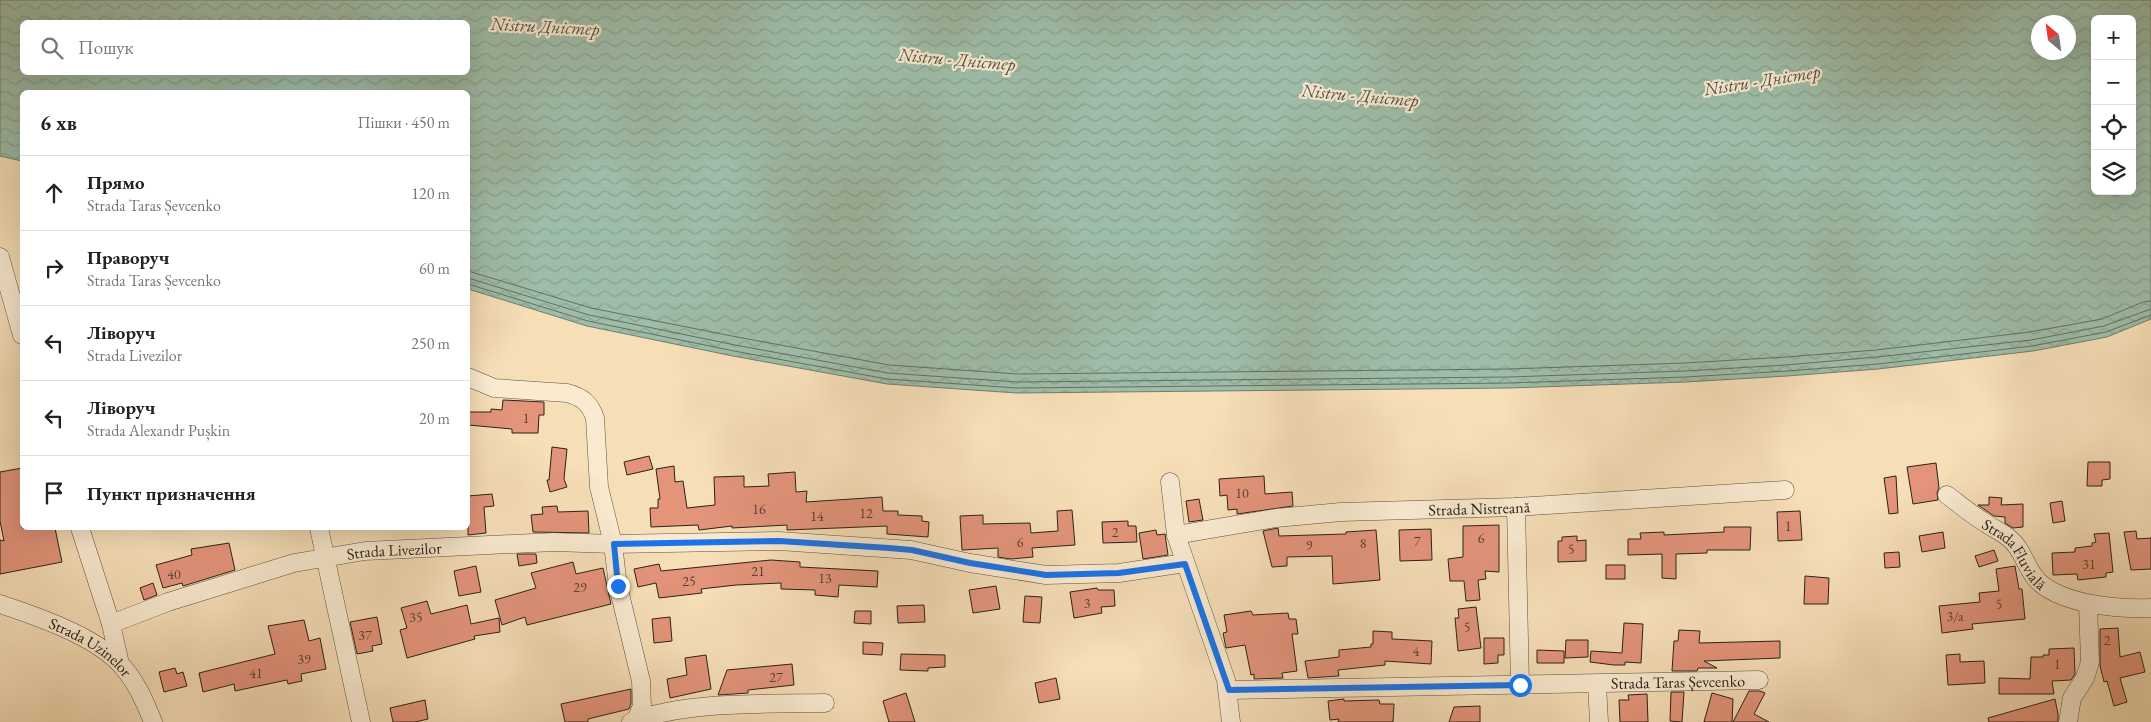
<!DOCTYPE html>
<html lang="uk">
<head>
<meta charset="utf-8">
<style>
	body { margin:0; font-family:"EB Garamond",serif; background:#f6f6f6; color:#222 }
	.controls { position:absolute; right:15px; top:15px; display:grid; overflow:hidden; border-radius:8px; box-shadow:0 5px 20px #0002 }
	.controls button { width:45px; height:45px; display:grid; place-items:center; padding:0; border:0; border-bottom:1px solid #e0e0e0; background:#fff; color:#222; font:25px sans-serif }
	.compass { position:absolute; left:2031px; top:15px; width:45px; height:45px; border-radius:50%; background:#fff; box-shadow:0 5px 20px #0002; rotate:331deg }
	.stop { position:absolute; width:15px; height:15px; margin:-11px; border:4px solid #1a73e8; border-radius:50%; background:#fff }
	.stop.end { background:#1a73e8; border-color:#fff; box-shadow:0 1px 5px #0008 }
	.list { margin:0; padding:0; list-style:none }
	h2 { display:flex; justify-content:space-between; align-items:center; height:65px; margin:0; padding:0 20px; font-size:21px }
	h2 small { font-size:16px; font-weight:400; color:#767676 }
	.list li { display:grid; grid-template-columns:32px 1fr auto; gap:15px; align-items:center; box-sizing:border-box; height:75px; padding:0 20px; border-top:1px solid #e0e0e0 }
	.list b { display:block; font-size:19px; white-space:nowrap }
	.list p { margin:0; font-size:16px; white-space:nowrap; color:#767676 }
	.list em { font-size:16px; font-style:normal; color:#767676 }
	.icon { flex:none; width:28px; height:28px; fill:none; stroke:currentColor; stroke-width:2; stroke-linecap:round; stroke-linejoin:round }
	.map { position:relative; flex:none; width:2151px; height:722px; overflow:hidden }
	.search { position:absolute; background:#fff; box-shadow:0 5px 20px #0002; left:20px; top:20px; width:450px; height:55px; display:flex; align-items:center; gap:12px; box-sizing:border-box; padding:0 18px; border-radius:8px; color:#767676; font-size:19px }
	.panel { position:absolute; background:#fff; box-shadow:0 5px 20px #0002; left:20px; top:90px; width:450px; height:440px; border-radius:8px }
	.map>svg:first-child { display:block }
	.water { fill:url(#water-waves); stroke:#707f6f; fill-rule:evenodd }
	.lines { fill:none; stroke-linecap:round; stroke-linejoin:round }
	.shore { stroke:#646f61; stroke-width:1 }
	.building { fill:#e3947b; stroke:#2b2119 }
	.street-casing { stroke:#5e5040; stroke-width:19 }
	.street { stroke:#f9ead0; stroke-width:18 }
	.route { stroke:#1a73e8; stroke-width:6 }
	.labels { text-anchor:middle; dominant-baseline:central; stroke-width:4.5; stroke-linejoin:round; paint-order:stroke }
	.number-label { font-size:14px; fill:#593e32 }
	.street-label { font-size:16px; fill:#2b2119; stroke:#f9ead0 }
	.water-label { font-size:18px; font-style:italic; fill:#4e5044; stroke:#f9ead0 }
</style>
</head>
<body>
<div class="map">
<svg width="2151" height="722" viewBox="0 0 2151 722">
	<defs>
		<pattern id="water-waves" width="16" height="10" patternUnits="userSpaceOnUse" patternTransform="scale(1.25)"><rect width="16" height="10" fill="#9ebda9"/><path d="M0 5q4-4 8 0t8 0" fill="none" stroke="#88a291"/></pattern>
	</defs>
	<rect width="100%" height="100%" fill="#f6deb7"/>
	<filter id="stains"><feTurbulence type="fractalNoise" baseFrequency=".004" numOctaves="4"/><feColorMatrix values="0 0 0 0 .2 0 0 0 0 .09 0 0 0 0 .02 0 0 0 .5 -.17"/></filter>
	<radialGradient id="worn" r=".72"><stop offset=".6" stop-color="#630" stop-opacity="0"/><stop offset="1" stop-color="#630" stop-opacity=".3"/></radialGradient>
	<path class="water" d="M0,0H2151V319L2107,337L2033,351L1878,369L1787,376L1686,382L1509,388L1017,393L887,384L733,356L587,326L468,289V92H22V161L0,156ZM2095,19H2132V191H2095ZM22,22H468V72H22ZM2038,22H2068V52H2038Z"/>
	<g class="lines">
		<g class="shore">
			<polyline points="468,271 591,308 737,337 889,365 1018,374 1508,369 1685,363 1786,357 1876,350 2030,332 2102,319 2143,302 2151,301"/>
			<polyline points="468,278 589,315 735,345 888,373 1017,382 1509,377 1685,371 1786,365 1877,357 2031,340 2104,326 2151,309"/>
			<polyline points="468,284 588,321 734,351 887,379 1017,388 1509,383 1686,377 1787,371 1878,364 2032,346 2106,332 2151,315"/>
		</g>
	</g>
	<g class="building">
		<polygon points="503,400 544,402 544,415 539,415 538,433 512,433 512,429 468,425 468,412 491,412 491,409 502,410"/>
		<polygon points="552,447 567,449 564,479 567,487 550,492 547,480 549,480"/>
		<polygon points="649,456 653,469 627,475 624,462"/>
		<polygon points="2088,462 2110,462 2110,479 2102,480 2102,486 2087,486"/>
		<polygon points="1936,463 1939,488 1937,493 1938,500 1913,504 1907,467"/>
		<polygon points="674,466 675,482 683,481 687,508 715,505 714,477 744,476 744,487 769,486 768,474 795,472 796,492 807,491 806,502 882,497 883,511 898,511 898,515 922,516 922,521 929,522 928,537 887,534 887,526 787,530 787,525 732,528 732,526 699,530 698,525 651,527 650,508 658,508 658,499 660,499 656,469"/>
		<polygon points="22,468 22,528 55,528 62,562 0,574 0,540 4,541 0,521 0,472"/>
		<polygon points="1264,476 1265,494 1292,492 1293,506 1237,514 1237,509 1228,510 1227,495 1220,496 1219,479"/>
		<polygon points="1896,476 1898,513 1889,514 1884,478"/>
		<polygon points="492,494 494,506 484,507 486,533 468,535 468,496"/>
		<polygon points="1989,497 2002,498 2001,505 2023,504 2023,527 2013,528 2005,523 2005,517 1994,516 1978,505 1989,505"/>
		<polygon points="1199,499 1203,520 1189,522 1186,501"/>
		<polygon points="2062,501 2065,521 2053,523 2050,503"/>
		<polygon points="557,506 558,512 588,511 589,533 533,532 531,515 543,514 542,507"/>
		<polygon points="1072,510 1075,545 1032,548 1033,557 1011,559 998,557 998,548 962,550 960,516 983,515 983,524 1030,523 1031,533 1058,531 1057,511"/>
		<polygon points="1800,511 1802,540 1778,541 1777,512"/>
		<polygon points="1128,521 1128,526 1136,526 1137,542 1103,543 1102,522"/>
		<polygon points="1499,525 1499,572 1485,571 1486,579 1478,580 1480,600 1466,601 1464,581 1450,581 1448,559 1463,557 1463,526"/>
		<polygon points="1724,527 1751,527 1750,550 1707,550 1707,553 1676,554 1676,579 1662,578 1662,554 1628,555 1628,539 1641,539 1640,533 1664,532 1664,535 1724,532"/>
		<polygon points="1278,528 1279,536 1346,534 1346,532 1376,530 1380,580 1333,584 1332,556 1287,557 1287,566 1272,567 1263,531"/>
		<polygon points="1431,529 1432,560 1400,561 1399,530"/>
		<polygon points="1156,530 1157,535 1165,534 1168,555 1143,559 1139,533"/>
		<polygon points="2136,531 2137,539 2151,538 2151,569 2131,570 2124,532"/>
		<polygon points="1943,532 1945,548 1922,552 1919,536"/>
		<polygon points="2109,533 2113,572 2106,573 2106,577 2078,580 2077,574 2053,575 2052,553 2075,552 2075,548 2092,546 2092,543 2096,542 2094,534"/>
		<polygon points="1577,536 1577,541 1586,540 1586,561 1558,562 1558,541 1562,541 1562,537"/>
		<polygon points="229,543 235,570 183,586 182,583 163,588 156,565 192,555 191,549"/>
		<polygon points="1994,550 1998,561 1979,567 1975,556"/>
		<polygon points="1899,552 1900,567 1885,568 1884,553"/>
		<polygon points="517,554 536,554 537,563 519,566"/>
		<polygon points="771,560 800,562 800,567 878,571 877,587 839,585 838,597 815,595 815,590 781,589 781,583 736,585 701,589 702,593 659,598 656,583 638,587 634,569 659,564 661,571"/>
		<polygon points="573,562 576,574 603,568 611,604 527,625 525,617 502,625 495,600 536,588 531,573"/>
		<rect x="1606" y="565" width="19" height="14"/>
		<polygon points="476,566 481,592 459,596 454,571"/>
		<polygon points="2015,566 2019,589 2022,589 2025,619 1972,624 1973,629 1942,633 1939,606 1980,602 1979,593 1999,591 1996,569"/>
		<polygon points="1805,576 1829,578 1828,604 1804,604"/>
		<polygon points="153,583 157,595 144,600 140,588"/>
		<polygon points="996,586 1000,609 973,613 969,590"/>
		<polygon points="1097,588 1098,590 1114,590 1115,606 1101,607 1102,613 1074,618 1070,592"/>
		<polygon points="1025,596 1042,597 1040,623 1023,622"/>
		<polygon points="427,601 431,614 467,605 471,624 499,618 500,632 474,636 475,639 407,658 400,630 407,628 401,608"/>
		<polygon points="924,605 925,622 898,623 897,606"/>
		<polygon points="1476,607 1481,648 1458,651 1455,618 1459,618 1458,609"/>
		<polygon points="855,611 871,611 871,624 854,623"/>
		<polygon points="1251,611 1253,615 1288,613 1289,619 1296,619 1298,634 1292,634 1297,671 1282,673 1283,678 1254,679 1254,674 1251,675 1245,645 1226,648 1223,633 1227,632 1224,615"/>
		<polygon points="377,617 382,644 372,646 373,651 357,654 350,622"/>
		<polygon points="670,617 672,641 654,643 652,619"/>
		<polygon points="304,620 309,641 320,638 326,669 301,674 302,681 288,684 287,680 235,691 234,684 203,692 199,673 275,654 268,626"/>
		<polygon points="1624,623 1643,624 1641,663 1625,662 1625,665 1614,665 1590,662 1591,651 1622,653"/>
		<polygon points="2118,628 2120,657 2140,652 2145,672 2120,678 2127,702 2114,706 2107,681 2104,682 2100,666 2100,629"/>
		<polygon points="1679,630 1700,631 1699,643 1780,641 1780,658 1704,661 1717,668 1698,668 1697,671 1672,671 1674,641 1678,641"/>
		<polygon points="1373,631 1392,632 1392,639 1432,641 1431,664 1385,661 1385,665 1338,670 1339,676 1308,678 1305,661 1339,657 1339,650 1371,647 1371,644 1373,644"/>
		<polygon points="1484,638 1504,638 1504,655 1498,655 1498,663 1484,664"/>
		<polygon points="1566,640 1588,640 1588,657 1565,658"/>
		<polygon points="863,642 883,643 882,655 863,654"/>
		<polygon points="2074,648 2075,674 2071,680 2052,681 2054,694 1999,694 1999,678 2030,679 2031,657 2043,657 2043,655 2049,655 2049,649"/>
		<polygon points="1537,650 1564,651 1564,663 1537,663"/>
		<polygon points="901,654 945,655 945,667 928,668 928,671 900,670"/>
		<polygon points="1960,654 1960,662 1984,661 1985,683 1948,685 1946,655"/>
		<polygon points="706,655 711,689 670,698 667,679 687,675 685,658"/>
		<polygon points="792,664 794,685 748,690 748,693 718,695 727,670"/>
		<polygon points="175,668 177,674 183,672 187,686 164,692 159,672"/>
		<polygon points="1056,678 1060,699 1039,703 1035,683"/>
		<polygon points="631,689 631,704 629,709 588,719 588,722 565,722 561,704"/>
		<polygon points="1749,691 1760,691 1765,693 1754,714 1769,722 1733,722"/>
		<polygon points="1671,692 1684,692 1682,722 1670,721"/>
		<polygon points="906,693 915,722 889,722 883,701"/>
		<polygon points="1712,693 1733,699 1732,722 1704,722"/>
		<polygon points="1647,694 1648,722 1620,722 1619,700 1629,700 1628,695"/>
		<polygon points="1344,699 1344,701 1379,700 1380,704 1394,704 1393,722 1338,722 1339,719 1330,720 1328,701"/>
		<polygon points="2055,699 2058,714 2058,722 1989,722 1988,718"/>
		<polygon points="425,700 428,719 415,722 393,722 390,708"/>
		<polygon points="1480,706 1480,722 1449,722 1454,707"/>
	</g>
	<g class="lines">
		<g class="street-casing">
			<g id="street">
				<polyline points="0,257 22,335"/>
				<path d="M468,377L494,388L567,393C582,397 590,403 595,418L599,487L613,544L618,586L641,681L642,706L636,720"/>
				<polyline points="1170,482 1176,535 1226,680 1231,722"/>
				<path id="s1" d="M1947,495C1959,504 1971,514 1984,522C1992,528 2002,532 2010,539C2024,550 2026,571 2040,583C2066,605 2118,609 2151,608"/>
				<polyline points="1516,507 1520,685"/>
				<polyline points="80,528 111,624 120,664"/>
				<polyline points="319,528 361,722"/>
				<path id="s2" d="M1176,535L1276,518L1341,512L1516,507L1785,490"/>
				<path id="s3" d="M0,604C36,616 95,636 121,665C136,681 145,702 153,722"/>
				<path id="s4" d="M111,624L168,602L294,563L365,551L554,542L613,544L779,541L911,550L970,563L1046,575L1119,573L1185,563"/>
				<polyline points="1597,684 1599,722"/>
				<path id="s5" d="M1229,690L1759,680"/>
				<path d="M631,722C685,701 767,704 825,703"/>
				<polyline points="2068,722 2072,698 2085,678 2090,662 2088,604"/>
			</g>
		</g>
		<use href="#street" class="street"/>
	</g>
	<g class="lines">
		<polyline class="route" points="618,586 614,544 779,541 889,548 912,550 970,563 1046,575 1119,573 1185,564 1229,690 1520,685"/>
	</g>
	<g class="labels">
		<g class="number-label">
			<text x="526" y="418">1</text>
			<text x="1242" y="493">10</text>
			<text x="759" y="509">16</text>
			<text x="866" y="513">12</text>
			<text x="817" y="516">14</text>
			<text x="1788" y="526">1</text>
			<text x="1115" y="532">2</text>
			<text x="1481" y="538">6</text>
			<text x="1417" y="541">7</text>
			<text x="1020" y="542">6</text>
			<text x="1363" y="543">8</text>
			<text x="1309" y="545">9</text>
			<text x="1571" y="549">5</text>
			<text x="2089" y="564">31</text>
			<text x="758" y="571">21</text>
			<text x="174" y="574">40</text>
			<text x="825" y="578">13</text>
			<text x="689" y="581">25</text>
			<text x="580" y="587">29</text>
			<text x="1087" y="603">3</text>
			<text x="1999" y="604">5</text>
			<text x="1955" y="616">3/a</text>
			<text x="416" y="617">35</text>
			<text x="1467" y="627">5</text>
			<text x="365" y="635">37</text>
			<text x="2107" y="640">2</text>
			<text x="1416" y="651">4</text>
			<text x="304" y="659">39</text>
			<text x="2057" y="664">1</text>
			<text x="256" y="673">41</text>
			<text x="776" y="677">27</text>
		</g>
		<g class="street-label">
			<text stroke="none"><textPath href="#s2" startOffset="305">Strada Nistreană</textPath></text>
			<text stroke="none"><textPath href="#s4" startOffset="294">Strada Livezilor</textPath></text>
			<text stroke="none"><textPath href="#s1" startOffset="91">Strada Fluvială</textPath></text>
			<text stroke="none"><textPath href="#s3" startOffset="101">Strada Uzinelor</textPath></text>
			<text stroke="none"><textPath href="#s5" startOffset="449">Strada Taras Șevcenko</textPath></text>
		</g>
		<g class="water-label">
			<text transform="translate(545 26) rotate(3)">Nistru Дністер</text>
			<text transform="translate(957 59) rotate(5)">Nistru - Дністер</text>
			<text transform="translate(1762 80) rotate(-9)">Nistru - Дністер</text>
			<text transform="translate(1360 95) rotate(5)">Nistru - Дністер</text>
		</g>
	</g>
	<rect width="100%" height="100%" filter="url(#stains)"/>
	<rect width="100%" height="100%" fill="url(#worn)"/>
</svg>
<div class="controls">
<button>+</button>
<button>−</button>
<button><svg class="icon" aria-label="locate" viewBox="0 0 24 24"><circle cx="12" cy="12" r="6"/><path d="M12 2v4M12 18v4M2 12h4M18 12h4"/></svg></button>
<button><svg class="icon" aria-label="layers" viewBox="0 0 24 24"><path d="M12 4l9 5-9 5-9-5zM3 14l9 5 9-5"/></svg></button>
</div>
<svg class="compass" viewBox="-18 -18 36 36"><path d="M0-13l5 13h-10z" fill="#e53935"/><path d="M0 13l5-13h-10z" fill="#767676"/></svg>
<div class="stop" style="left:1520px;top:685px"></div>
<div class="stop end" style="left:618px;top:586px"></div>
<div class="search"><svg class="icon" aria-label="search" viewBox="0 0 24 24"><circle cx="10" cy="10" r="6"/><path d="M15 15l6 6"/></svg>Пошук</div>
<section class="panel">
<h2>6 хв<small>Пішки · 450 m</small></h2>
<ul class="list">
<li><svg class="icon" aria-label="ahead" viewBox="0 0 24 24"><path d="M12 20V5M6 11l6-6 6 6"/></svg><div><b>Прямо</b><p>Strada Taras Șevcenko</p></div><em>120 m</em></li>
<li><svg class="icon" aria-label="right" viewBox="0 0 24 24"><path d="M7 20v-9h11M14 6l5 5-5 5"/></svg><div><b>Праворуч</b><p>Strada Taras Șevcenko</p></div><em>60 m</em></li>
<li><svg class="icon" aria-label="left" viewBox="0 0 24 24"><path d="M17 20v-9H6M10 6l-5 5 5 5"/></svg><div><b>Ліворуч</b><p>Strada Livezilor</p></div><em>250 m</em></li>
<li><svg class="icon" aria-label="left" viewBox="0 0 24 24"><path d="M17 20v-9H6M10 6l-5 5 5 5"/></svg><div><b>Ліворуч</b><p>Strada Alexandr Pușkin</p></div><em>20 m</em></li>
<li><svg class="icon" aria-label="arrive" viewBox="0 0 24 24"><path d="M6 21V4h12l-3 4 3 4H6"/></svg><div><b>Пункт призначення</b></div></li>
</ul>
</section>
</div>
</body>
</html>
